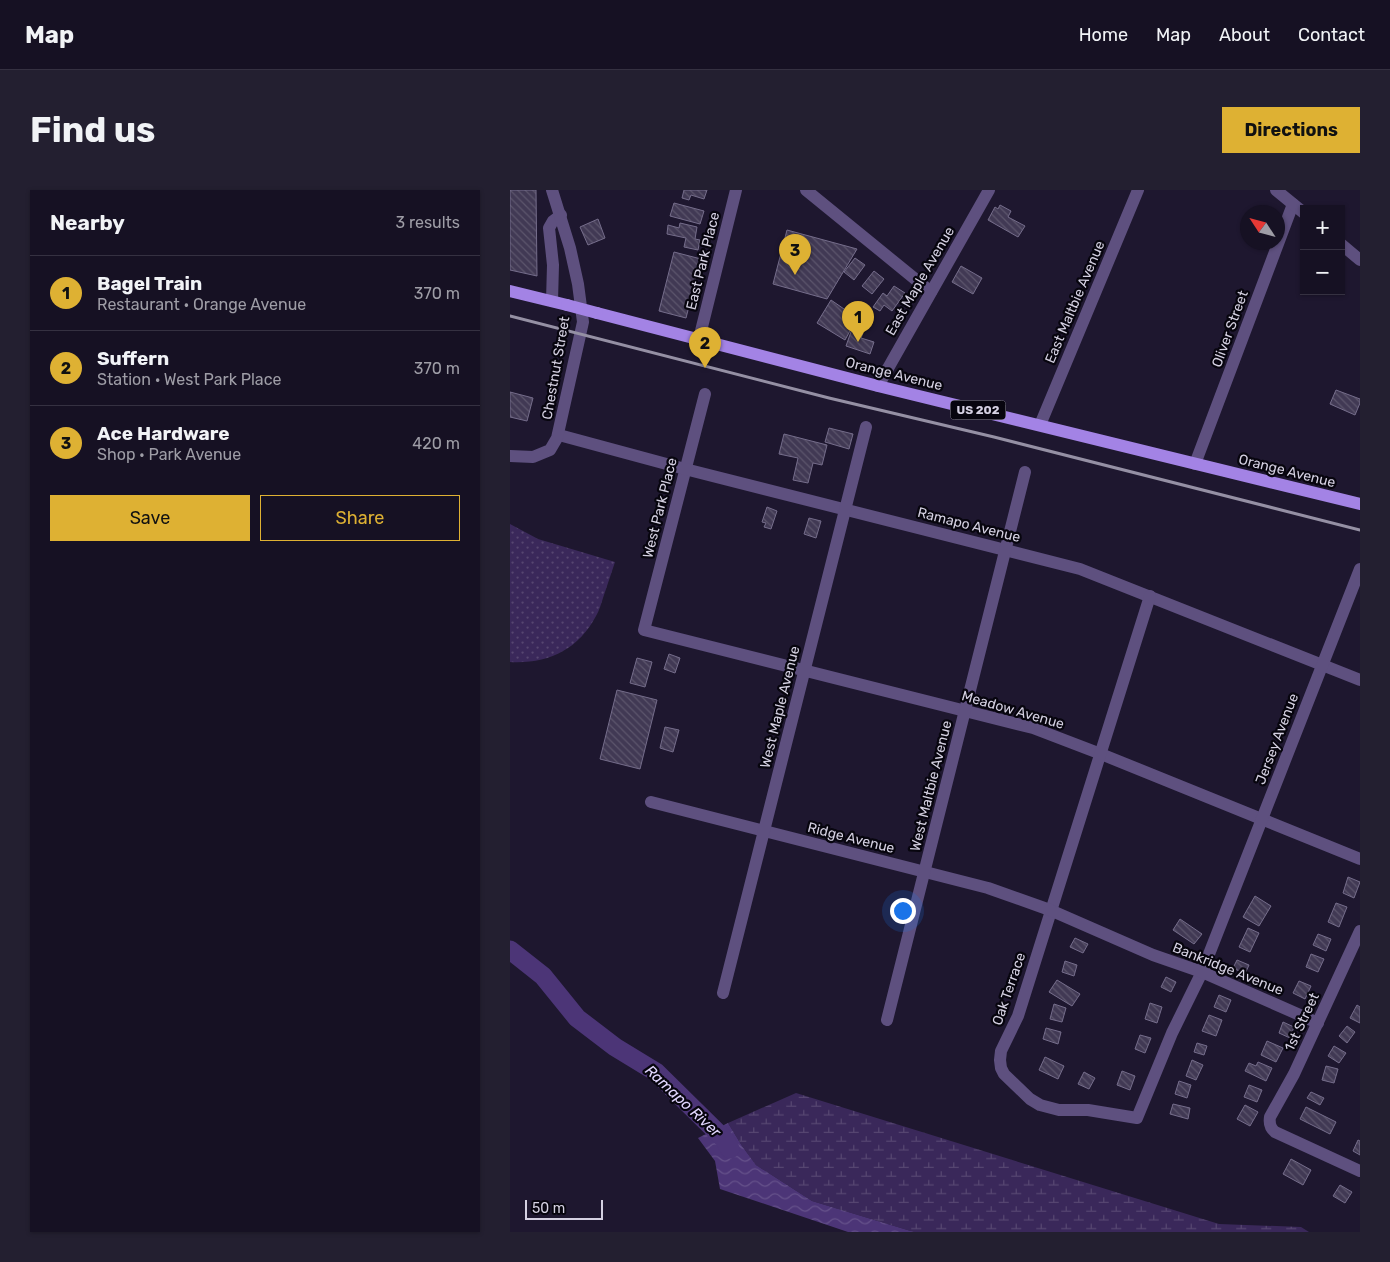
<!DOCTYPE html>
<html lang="en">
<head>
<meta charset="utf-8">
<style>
	body { margin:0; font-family:Rubik,sans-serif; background:#231f30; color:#f1f3f6 }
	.controls { position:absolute; right:15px; top:15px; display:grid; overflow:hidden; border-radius:0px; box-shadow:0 1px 4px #0004 }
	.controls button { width:45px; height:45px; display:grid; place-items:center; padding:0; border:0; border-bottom:1px solid #353141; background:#161123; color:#f1f3f6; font:25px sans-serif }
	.compass { position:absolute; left:730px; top:15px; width:45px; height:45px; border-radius:50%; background:#161123; box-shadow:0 1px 4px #0004; rotate:306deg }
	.scale { position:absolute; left:15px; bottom:12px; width:78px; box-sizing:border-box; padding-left:5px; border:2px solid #d4d0e1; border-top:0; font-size:14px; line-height:18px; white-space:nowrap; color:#d4d0e1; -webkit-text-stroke:4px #07050e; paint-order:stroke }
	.you { position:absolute; left:392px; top:720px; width:18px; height:18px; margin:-12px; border:4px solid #fff; border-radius:50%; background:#1a73e8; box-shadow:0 0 0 8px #1a73e833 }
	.badge { display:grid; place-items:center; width:32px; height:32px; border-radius:50%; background:#deb133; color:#111; font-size:16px; font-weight:700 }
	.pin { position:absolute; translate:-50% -41px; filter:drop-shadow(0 1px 2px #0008) }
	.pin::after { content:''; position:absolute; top:26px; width:18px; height:15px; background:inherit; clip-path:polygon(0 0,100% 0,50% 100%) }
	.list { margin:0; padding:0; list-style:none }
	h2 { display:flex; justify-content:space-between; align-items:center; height:65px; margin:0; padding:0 20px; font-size:21px }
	h2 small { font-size:16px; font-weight:400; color:#9e9da6 }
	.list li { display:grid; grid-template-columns:32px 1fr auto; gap:15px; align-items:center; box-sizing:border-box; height:75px; padding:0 20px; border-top:1px solid #353141 }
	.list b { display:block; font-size:19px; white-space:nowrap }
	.list p { margin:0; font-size:16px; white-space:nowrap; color:#9e9da6 }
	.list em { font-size:16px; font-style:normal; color:#9e9da6 }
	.actions { display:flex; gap:10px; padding:15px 20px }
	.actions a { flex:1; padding:11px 0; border:1px solid #deb133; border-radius:0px; text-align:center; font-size:18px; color:#deb133 }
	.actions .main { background:#deb133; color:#111 }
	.map { position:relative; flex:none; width:850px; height:1042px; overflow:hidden; border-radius:0px }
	header { display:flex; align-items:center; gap:30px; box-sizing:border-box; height:70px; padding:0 25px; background:#161123; border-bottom:1px solid #353141 }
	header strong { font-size:24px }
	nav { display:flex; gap:28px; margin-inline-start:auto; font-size:18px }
	.intro { display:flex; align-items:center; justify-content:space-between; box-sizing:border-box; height:120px; padding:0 30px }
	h1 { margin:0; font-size:35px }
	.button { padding:12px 22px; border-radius:0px; background:#deb133; color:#111; font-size:18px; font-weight:700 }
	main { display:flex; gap:30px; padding:0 30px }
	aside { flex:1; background:#161123; border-radius:0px; box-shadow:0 1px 4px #0004 }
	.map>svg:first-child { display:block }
	.wetland { fill:url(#wetland-marsh) }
	.park { fill:url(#park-dots) }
	.water { fill:url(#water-waves) }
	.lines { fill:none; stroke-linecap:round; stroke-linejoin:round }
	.river { stroke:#4c3577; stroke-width:19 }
	.building { fill:url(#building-back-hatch); stroke:#756d8b }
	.minor { stroke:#5e507f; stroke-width:12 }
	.tertiary { stroke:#5e507f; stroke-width:12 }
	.primary { stroke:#a383e5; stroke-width:12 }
	.rail { stroke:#9590a4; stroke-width:3 }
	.primary-bridge { stroke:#a383e5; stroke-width:12 }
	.labels { text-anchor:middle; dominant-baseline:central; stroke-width:4.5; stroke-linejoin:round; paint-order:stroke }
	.shield { fill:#07050e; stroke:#9693a2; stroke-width:1 }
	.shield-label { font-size:12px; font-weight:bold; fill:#d4d0e1 }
	.street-label { font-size:14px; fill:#d4d0e1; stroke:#07050e }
	.water-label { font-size:15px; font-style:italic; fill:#e1d6fe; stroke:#07050e }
</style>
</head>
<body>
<header>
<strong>Map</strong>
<nav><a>Home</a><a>Map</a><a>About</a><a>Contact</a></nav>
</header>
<div class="intro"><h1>Find us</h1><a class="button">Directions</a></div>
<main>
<aside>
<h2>Nearby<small>3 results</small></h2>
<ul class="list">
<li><span class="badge">1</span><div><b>Bagel Train</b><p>Restaurant · Orange Avenue</p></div><em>370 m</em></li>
<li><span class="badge">2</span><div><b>Suffern</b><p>Station · West Park Place</p></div><em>370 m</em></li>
<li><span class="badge">3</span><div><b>Ace Hardware</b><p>Shop · Park Avenue</p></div><em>420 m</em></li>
</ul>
<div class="actions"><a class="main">Save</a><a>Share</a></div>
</aside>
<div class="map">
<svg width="850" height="1042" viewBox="0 0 850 1042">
	<defs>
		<pattern id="wetland-marsh" width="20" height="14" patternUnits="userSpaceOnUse" patternTransform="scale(1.25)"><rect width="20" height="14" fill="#3a285a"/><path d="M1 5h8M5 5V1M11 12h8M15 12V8" fill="none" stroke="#564671"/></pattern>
		<pattern id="park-dots" width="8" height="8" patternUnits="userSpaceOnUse" patternTransform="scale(1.25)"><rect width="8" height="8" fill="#3a285a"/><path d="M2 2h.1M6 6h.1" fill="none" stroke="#564671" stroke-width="1.8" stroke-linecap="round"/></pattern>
		<pattern id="water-waves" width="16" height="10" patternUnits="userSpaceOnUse" patternTransform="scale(1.25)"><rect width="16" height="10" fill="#4c3577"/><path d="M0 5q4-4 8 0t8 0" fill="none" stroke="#65518a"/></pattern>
		<pattern id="building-back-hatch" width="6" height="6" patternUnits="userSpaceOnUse" patternTransform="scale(1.25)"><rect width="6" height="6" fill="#413954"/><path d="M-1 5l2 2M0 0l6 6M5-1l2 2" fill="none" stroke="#5c556c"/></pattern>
	</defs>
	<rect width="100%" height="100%" fill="#1e172f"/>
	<polygon class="wetland" points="286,903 709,1034 791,1037 799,1042 404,1042 302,1011 246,975 232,956 218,933"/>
	<path class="park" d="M0,334L28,349L105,372C101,384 97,396 93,408C91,414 89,421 86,426C68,460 38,474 0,472Z"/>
	<polygon class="water" points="218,933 232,956 246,975 302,1011 404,1042 338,1042 210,999 205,971 188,948"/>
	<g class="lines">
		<polyline class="river" points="0,760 33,786 67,828 105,857 146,882 214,949 220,959"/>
	</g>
	<g class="building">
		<polygon points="0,0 26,0 27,86 0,80"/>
		<polygon points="174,0 197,0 194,9 181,5 179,10 172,8"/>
		<polygon points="164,13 194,21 190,34 160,26"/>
		<polygon points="490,15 501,21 498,27 515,36 508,47 478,30 485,17 488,19"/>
		<polygon points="88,29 95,48 78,55 70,37"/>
		<polygon points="170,33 187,37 185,49 190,50 188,60 174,57 176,48 157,44 158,35 169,38"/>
		<polygon points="277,40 347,59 317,109 263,94"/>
		<polygon points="164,62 191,69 176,128 149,121"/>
		<polygon points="345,68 355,75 344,90 334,82"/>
		<polygon points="451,76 472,88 463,104 442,92"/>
		<polygon points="364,81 374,89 362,104 352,96"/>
		<polygon points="384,96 395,103 382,121 374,115 370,121 363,117 373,103 377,106"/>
		<polygon points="321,110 347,128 335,150 307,133"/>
		<polygon points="352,126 360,129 356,140 347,137"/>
		<polygon points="342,139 353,143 351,148 364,152 360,164 336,156"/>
		<polygon points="826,200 850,209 850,213 845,225 820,214"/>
		<polygon points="0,202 23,208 17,231 0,227"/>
		<polygon points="319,238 343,244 339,259 315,252"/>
		<polygon points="274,244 317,255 312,275 303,273 298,293 283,290 288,268 269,264"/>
		<polygon points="257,317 267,321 261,339 254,337 256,333 252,332"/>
		<polygon points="299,328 311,331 306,348 294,344"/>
		<polygon points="159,464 170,468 165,483 154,479"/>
		<polygon points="127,468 142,472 135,497 120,493"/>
		<polygon points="107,500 147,510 130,579 90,569"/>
		<polygon points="155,537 169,540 163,562 150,558"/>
		<polygon points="838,687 850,692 844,708 833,703"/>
		<polygon points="745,706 761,716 749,736 733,727"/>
		<polygon points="826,713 837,717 829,737 818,732"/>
		<polygon points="670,729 692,744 684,754 663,740"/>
		<polygon points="738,738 749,743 740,762 729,757"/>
		<polygon points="808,744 821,749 816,761 803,755"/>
		<polygon points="565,748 578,754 573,763 560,757"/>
		<polygon points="801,764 814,769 808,782 796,777"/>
		<polygon points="727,770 739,775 735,784 723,778"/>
		<polygon points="555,771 567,775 564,786 552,782"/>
		<polygon points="656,787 666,792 661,802 651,797"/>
		<polygon points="547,790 570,804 562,816 539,802"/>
		<polygon points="789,791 801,796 795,809 783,803"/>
		<polygon points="709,805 721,810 716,822 704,817"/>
		<polygon points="640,813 652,817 647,833 635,829"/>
		<polygon points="544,814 556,818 552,832 540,829"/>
		<polygon points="847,815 850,817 850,833 840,828"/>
		<polygon points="699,825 712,830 706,846 692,841"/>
		<polygon points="773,832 784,837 780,848 769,843"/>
		<polygon points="837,836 845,842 837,853 829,846"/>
		<polygon points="536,838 551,842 548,854 533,849"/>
		<polygon points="630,845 641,848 635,863 625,859"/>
		<polygon points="757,851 773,858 766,872 751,865"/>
		<polygon points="687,853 697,856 694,865 684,862"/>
		<polygon points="824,856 836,863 829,873 818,866"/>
		<polygon points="535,867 554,876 548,889 529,880"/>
		<polygon points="682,870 693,875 686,890 676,886"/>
		<polygon points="748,872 762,878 756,891 735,881 739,873 746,876"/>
		<polygon points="816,876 828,879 824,893 812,890"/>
		<polygon points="612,881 625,886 620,900 607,895"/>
		<polygon points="574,882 585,888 579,899 568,894"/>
		<polygon points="669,891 681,895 677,908 665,904"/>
		<polygon points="739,895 752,900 747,912 734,907"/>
		<polygon points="801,902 814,908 810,915 797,908"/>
		<polygon points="663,914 680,918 678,929 660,924"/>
		<polygon points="735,915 748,922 740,936 727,929"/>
		<polygon points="796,917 826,932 820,944 790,929"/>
		<polygon points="848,950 850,951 850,965 843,961"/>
		<polygon points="781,969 801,980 793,995 773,984"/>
		<polygon points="830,995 842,1002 835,1013 823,1006"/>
	</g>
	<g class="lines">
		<g class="minor">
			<polyline points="296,0 421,102"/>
			<polyline points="42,111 43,75 39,38 43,31 51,25"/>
			<polyline points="189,149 226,0"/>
			<polyline points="368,196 479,0"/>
			<polyline points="195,204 134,440 523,538 591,564 850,669"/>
			<polyline points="530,235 628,0"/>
			<polyline points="49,245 175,279 570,379 850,490"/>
			<polyline points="0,266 23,267 40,260 47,248 73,132 68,94 60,58 42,0"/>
			<polyline points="685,274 783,14"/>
			<polyline points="640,406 508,826 491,861 490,870 491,878 494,884 520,909 530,915 549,920 578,920 627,928 662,843 692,782 850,379"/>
			<polyline points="141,612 478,698 540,720 643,765 692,782 808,833"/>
			<path d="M850,741L784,884L760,927C759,933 760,938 765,942L850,981"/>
			<polyline points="213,803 356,237"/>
			<polyline points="377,830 515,282"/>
		</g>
		<g class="tertiary">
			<polyline points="766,0 794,23"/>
			<polyline points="831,54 850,70"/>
		</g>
		<g class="primary">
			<polyline points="0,101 57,115"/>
			<polyline points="87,123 368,196 850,314"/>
		</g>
		<polyline class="rail" points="0,126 319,208 484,247 850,340"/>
		<polyline class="primary-bridge" points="57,115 87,123"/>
	</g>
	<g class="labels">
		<rect class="shield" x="440.5" y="210.5" width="55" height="19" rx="4"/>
		<g class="shield-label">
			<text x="468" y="220">US 202</text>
		</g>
		<g class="street-label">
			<text transform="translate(193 71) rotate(-76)">East Park Place</text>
			<text transform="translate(410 91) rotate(-60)">East Maple Avenue</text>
			<text transform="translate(565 112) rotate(-67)">East Maltbie Avenue</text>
			<text transform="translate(720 139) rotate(-70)">Oliver Street</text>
			<text transform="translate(46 178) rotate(-80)">Chestnut Street</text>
			<text transform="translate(384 184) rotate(14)">Orange Avenue</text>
			<text transform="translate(777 281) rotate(14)">Orange Avenue</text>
			<text transform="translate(150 318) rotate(-76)">West Park Place</text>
			<text transform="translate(459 335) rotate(14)">Ramapo Avenue</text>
			<text transform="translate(270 517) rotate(-76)">West Maple Avenue</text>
			<text transform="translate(503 520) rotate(16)">Meadow Avenue</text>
			<text transform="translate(767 549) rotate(-69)">Jersey Avenue</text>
			<text transform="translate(421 596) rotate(-76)">West Maltbie Avenue</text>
			<text transform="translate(341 648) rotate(14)">Ridge Avenue</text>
			<text transform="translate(718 779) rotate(22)">Bankridge Avenue</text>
			<text transform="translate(499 799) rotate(-71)">Oak Terrace</text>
			<text transform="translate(792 832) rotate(-65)">1st Street</text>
		</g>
		<g class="water-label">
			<text transform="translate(173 911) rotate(43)">Ramapo River</text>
		</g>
	</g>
</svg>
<div class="controls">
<button>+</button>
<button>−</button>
</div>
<svg class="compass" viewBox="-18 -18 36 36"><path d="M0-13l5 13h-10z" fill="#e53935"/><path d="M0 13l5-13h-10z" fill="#9e9da6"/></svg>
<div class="scale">50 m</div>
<div class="you"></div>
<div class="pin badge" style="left:348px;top:152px">1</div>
<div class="pin badge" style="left:195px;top:178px">2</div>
<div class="pin badge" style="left:285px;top:85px">3</div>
</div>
</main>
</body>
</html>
